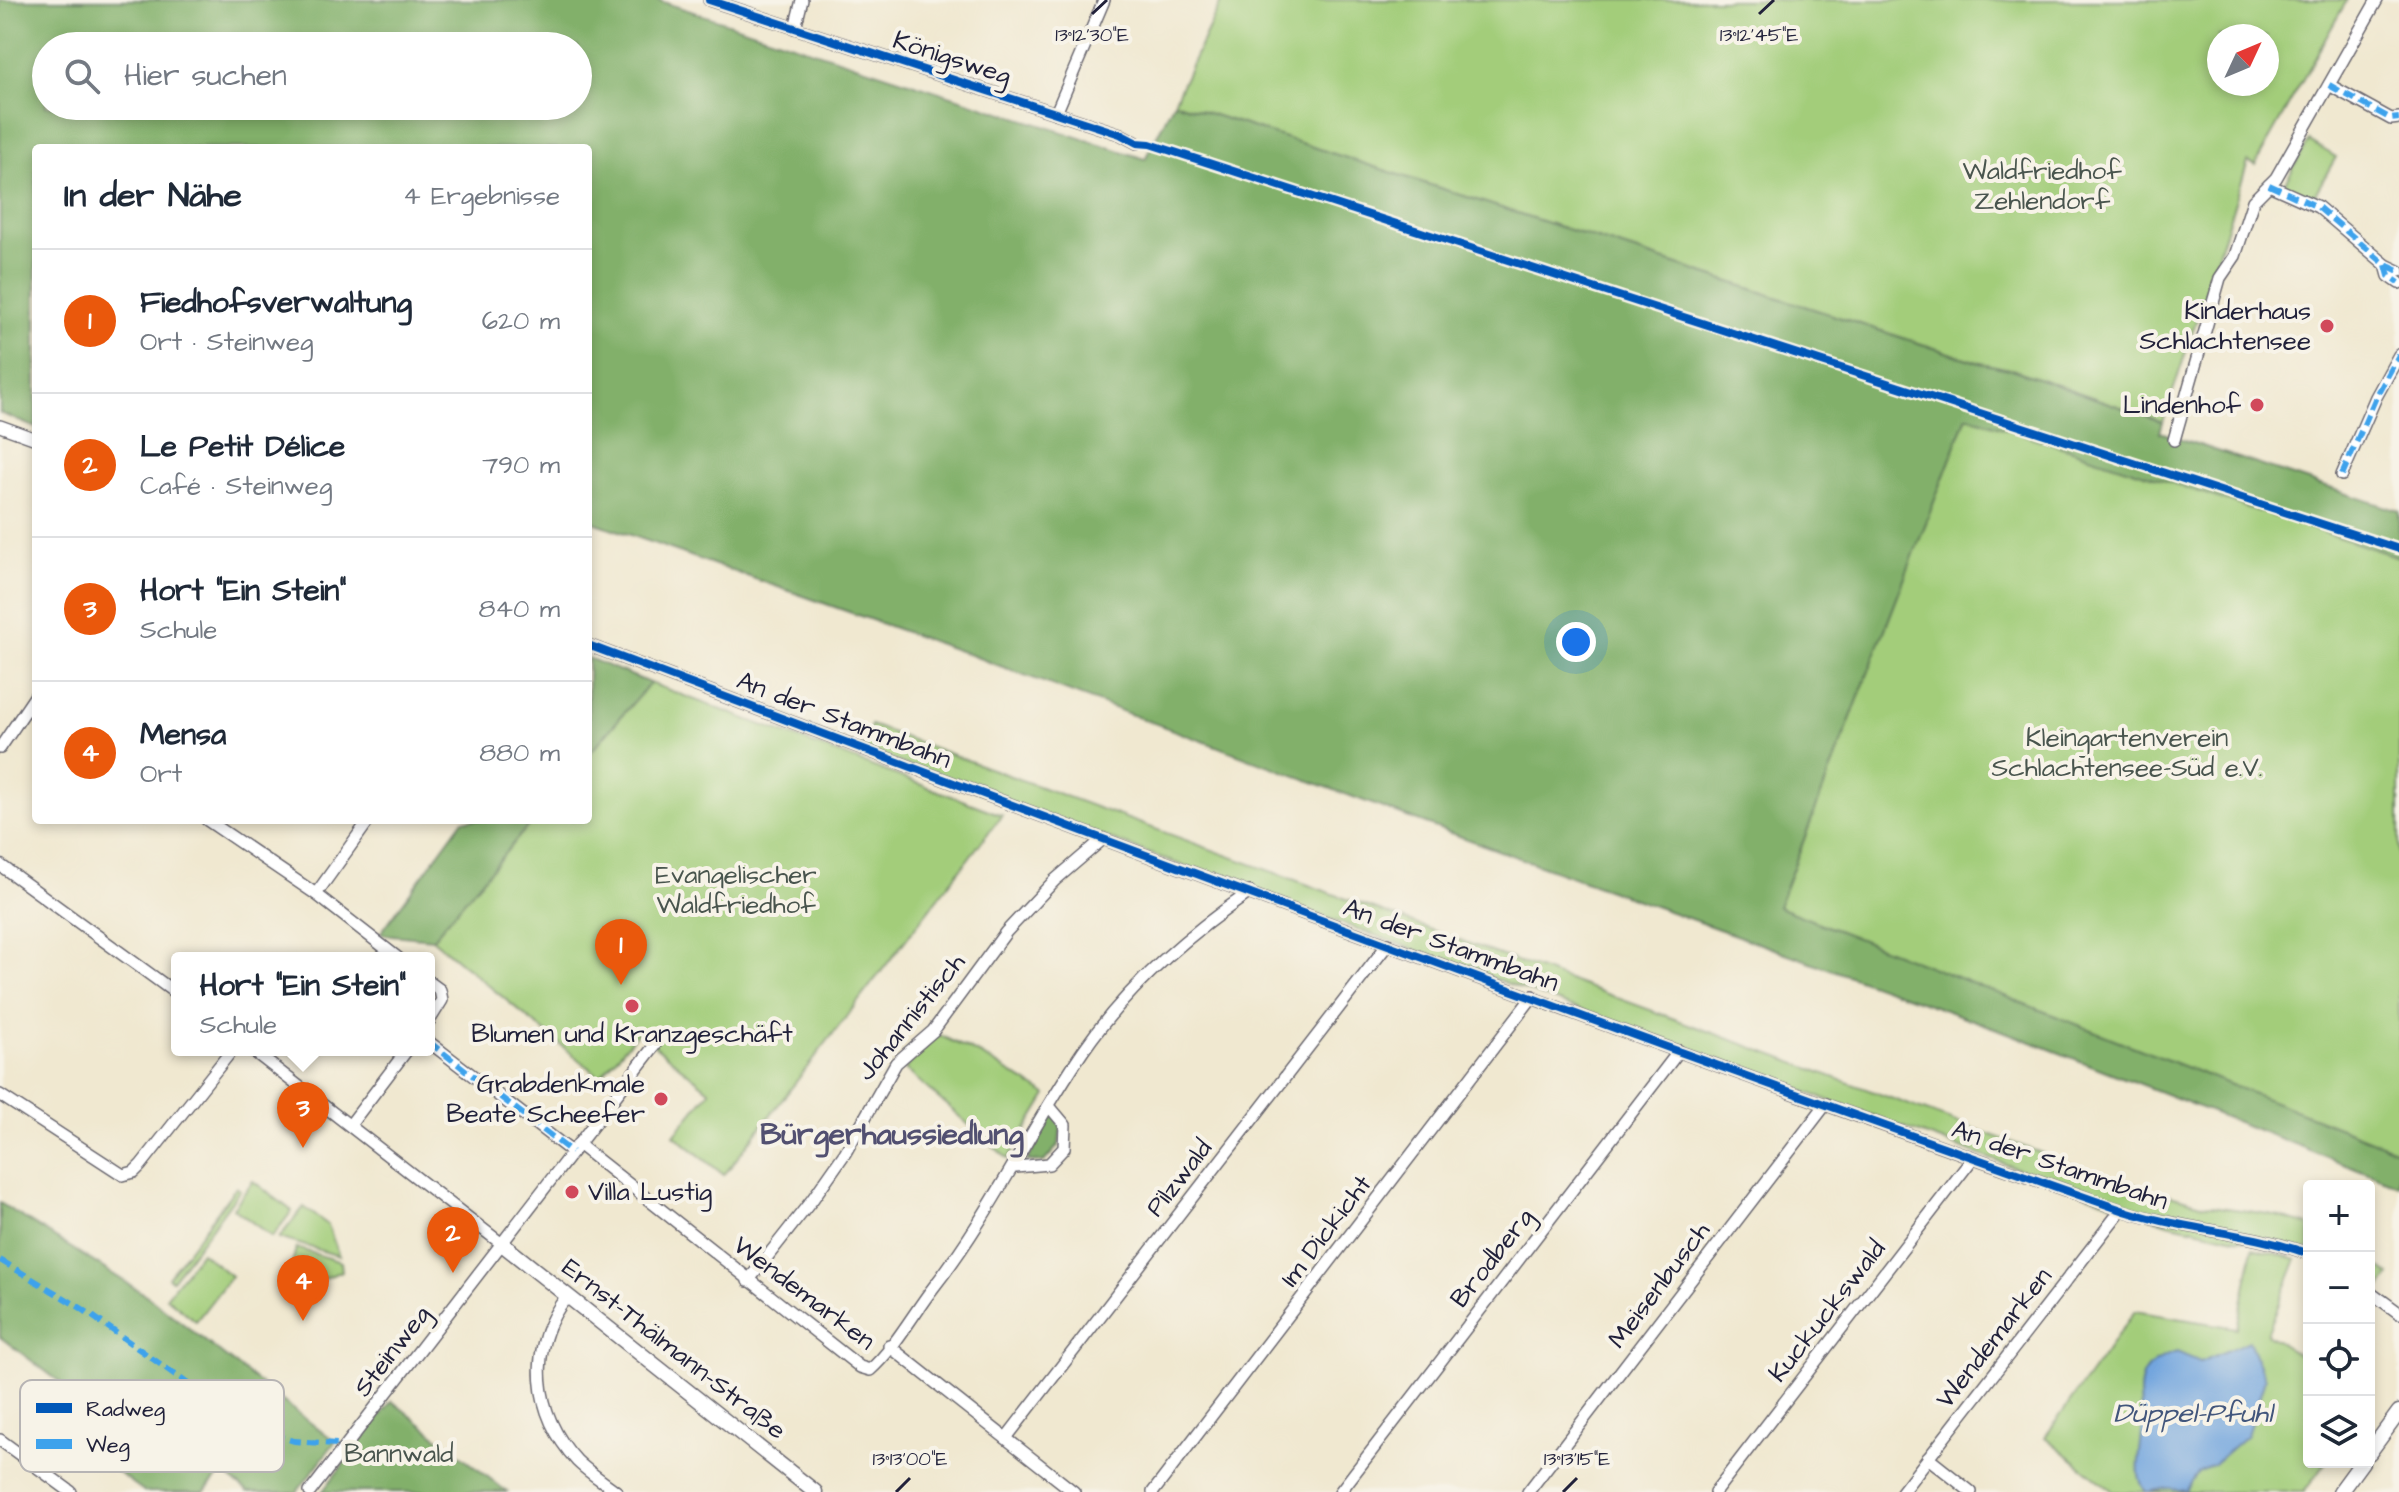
<!DOCTYPE html>
<html lang="de">
<head>
<meta charset="utf-8">
<style>
	body { margin:0; font-family:"Architects Daughter",sans-serif; background:#f6f6f7; color:#1f2937 }
	.controls { position:absolute; right:24px; bottom:24px; display:grid; overflow:hidden; border-radius:8px; box-shadow:0 4px 12px #0003 }
	.controls button { width:72px; height:72px; display:grid; place-items:center; padding:0; border:0; border-bottom:2px solid #e0e1e3; background:#fff; color:#1f2937; font:40px sans-serif }
	.compass { position:absolute; left:2207px; top:24px; width:72px; height:72px; border-radius:50%; background:#fff; box-shadow:0 4px 12px #0003; rotate:46deg }
	.you { position:absolute; left:1576px; top:642px; width:28px; height:28px; margin:-20px; border:6px solid #fff; border-radius:50%; background:#1a73e8; box-shadow:0 0 0 12px #1a73e833 }
	.badge { display:grid; place-items:center; width:52px; height:52px; border-radius:50%; background:#ea580c; color:#fff; font-size:26px; font-weight:700 }
	.pin { position:absolute; translate:-50% -66px; filter:drop-shadow(0 2px 4px #0008) }
	.pin::after { content:''; position:absolute; top:42px; width:28px; height:24px; background:inherit; clip-path:polygon(0 0,100% 0,50% 100%) }
	.popup { position:absolute; left:171px; top:952px; width:264px; height:104px; box-sizing:border-box; display:grid; place-content:center; border-radius:8px; background:#fff; filter:drop-shadow(0 2px 6px #0005); font-size:26px; white-space:nowrap; color:#747a83 }
	.popup b { font-size:30px; color:#1f2937 }
	.popup::after { content:''; position:absolute; left:50%; top:100%; margin-left:-16px; border:16px solid transparent; border-top-color:#fff }
	.list { margin:0; padding:0; list-style:none }
	h2 { display:flex; justify-content:space-between; align-items:center; height:104px; margin:0; padding:0 32px; font-size:34px }
	h2 small { font-size:26px; font-weight:400; color:#747a83 }
	.list li { display:grid; grid-template-columns:52px 1fr auto; gap:24px; align-items:center; box-sizing:border-box; height:144px; padding:0 32px; border-top:2px solid #e0e1e3 }
	.list b { display:block; font-size:30px; white-space:nowrap }
	.list p { margin:0; font-size:26px; white-space:nowrap; color:#747a83 }
	.list em { font-size:26px; font-style:normal; color:#747a83 }
	.icon { flex:none; width:44px; height:44px; fill:none; stroke:currentColor; stroke-width:2; stroke-linecap:round; stroke-linejoin:round }
	.map { position:relative; flex:none; width:2399px; height:1492px; overflow:hidden }
	.search { position:absolute; background:#fff; box-shadow:0 4px 12px #0003; left:32px; top:32px; width:560px; height:88px; display:flex; align-items:center; gap:20px; box-sizing:border-box; padding:0 28px; border-radius:44px; color:#747a83; font-size:30px }
	.panel { position:absolute; background:#fff; box-shadow:0 4px 12px #0003; left:32px; top:144px; width:560px; height:680px; border-radius:8px }
	.map>svg:first-child { display:block }
	.green { fill:#a3cd7a; stroke:#62785a; stroke-width:2; fill-rule:evenodd }
	.forest { fill:#82b06a; stroke:#526952; stroke-width:2; fill-rule:evenodd }
	.water { fill:#72a5de; stroke:#4a648c; stroke-width:2 }
	.lines { fill:none; stroke-linecap:round; stroke-linejoin:round }
	.street-casing { stroke:#6a676f; stroke-width:14 }
	.secondary-casing { stroke:#6a676f; stroke-width:17 }
	.street { stroke:#fff; stroke-width:11 }
	.secondary { stroke:#fff; stroke-width:14 }
	.quiet { stroke:#3ea2ec; stroke-width:6; stroke-dasharray:12 6; stroke-linecap:butt }
	.cycleway-casing { stroke:#f7f3e8; stroke-width:13 }
	.cycleway { stroke:#0057b8; stroke-width:8 }
	.ticks { fill:none; stroke:#22223b; stroke-width:3 }
	.poi-dot { fill:#d1495b; stroke:#f7f3e8; stroke-width:3 }
	.labels { text-anchor:middle; dominant-baseline:central; stroke-width:8; stroke-linejoin:round; paint-order:stroke }
	.street-label { font-size:26px; fill:#22223b; stroke:#f7f3e8 }
	.park-label { font-size:26px; fill:#49554e; stroke:#f7f3e8 }
	.poi-label { font-size:26px; fill:#22223b; stroke:#f7f3e8; text-anchor:end }
	.water-label { font-size:28px; font-style:italic; fill:#42567c; stroke:#f7f3e8 }
	.quarter-label { font-size:30px; font-weight:bold; fill:#525071; stroke:#f7f3e8 }
	.key { fill:#f7f3e8; stroke:#b7b4b4; stroke-width:2 }
	.key-label { font-size:22px; fill:#22223b }
	.ticks-label { font-size:20px; text-anchor:middle; fill:#22223b; stroke:#f7f3e8; stroke-width:8; stroke-linejoin:round; paint-order:stroke }
</style>
</head>
<body>
<div class="map">
<svg width="2399" height="1492" viewBox="0 0 2399 1492">
	<rect width="100%" height="100%" fill="#f7f3e8"/>
	<filter id="ink" filterUnits="userSpaceOnUse"><feTurbulence type="fractalNoise" baseFrequency=".0125" numOctaves="2"/><feDisplacementMap in="SourceGraphic" scale="16" xChannelSelector="R" yChannelSelector="G"/><feConvolveMatrix kernelMatrix="1 2 1 2 8 2 1 2 1" color-interpolation-filters="sRGB"/></filter>
	<filter id="wash" filterUnits="userSpaceOnUse"><feTurbulence type="fractalNoise" baseFrequency=".006" numOctaves="4" result="noise"/><feDisplacementMap in="SourceGraphic" scale="32" xChannelSelector="R" yChannelSelector="G"/><feGaussianBlur stdDeviation="1.8" result="paint"/><feColorMatrix in="noise" values="0 0 0 0 0 0 0 0 0 0 0 0 0 0 0 0 0 1.4 0 .05"/><feComposite in="paint" operator="in"/></filter>
	<g filter="url(#wash)">
		<rect width="100%" height="100%" fill="#f0e8d0"/>
		<g class="green">
			<path d="M1222,0H2347L2255,165L2248,162L2163,422L2015,370L1981,363L1174,102ZM2219,36H2267V84H2219Z"/>
			<polygon points="2309,141 2336,157 2314,196 2310,194 2308,198 2283,186"/>
			<polygon points="1967,416 2399,557 2399,1151 1778,907"/>
			<polygon points="650,683 1002,815 724,1175 674,1135 710,1091 638,1032 600,1077 432,939 533,820 588,820 588,755"/>
			<polygon points="871,725 2104,1176 2205,1205 2269,1214 2309,1225 2309,1254 2167,1223 862,749"/>
			<polygon points="937,1034 981,1055 1047,1095 1008,1159 905,1069"/>
			<polygon points="253,1181 292,1211 272,1237 233,1208"/>
			<polygon points="236,1187 240,1190 172,1280 168,1277"/>
			<polygon points="304,1207 328,1225 339,1256 279,1238"/>
			<polygon points="296,1248 341,1262 342,1271 320,1280 289,1276"/>
			<polygon points="2253,1248 2297,1259 2267,1334 2309,1361 2309,1462 2326,1462 2304,1492 2114,1492 2045,1437 2135,1311 2237,1328"/>
			<polygon points="201,1252 231,1276 196,1321 166,1297"/>
			<polygon points="2369,1259 2390,1275 2375,1295 2369,1291"/>
		</g>
		<g class="forest">
			<path d="M0,0H657L1145,159L1174,102L1980,363L2014,370L2163,422L2160,432L2399,511V557L1967,416L1778,907L2399,1151V1185L1998,1029L1461,837L965,653L588,520V148H36V428L0,413ZM46,46H578V106H46Z"/>
			<polygon points="588,658 650,683 588,755"/>
			<polygon points="463,820 533,820 432,939 380,934"/>
			<polygon points="1053,1114 1062,1122 1059,1145 1044,1162 1027,1161"/>
			<polygon points="0,1203 146,1295 335,1442 297,1492 248,1492 222,1472 204,1492 145,1492 90,1452 113,1422 0,1337"/>
			<polygon points="392,1401 507,1492 322,1492"/>
		</g>
		<g class="water">
			<path d="M2249,1341L2265,1379L2247,1435L2214,1464L2198,1473L2186,1491L2169,1488L2146,1492C2132,1473 2142,1451 2142,1431C2143,1396 2126,1368 2177,1352L2200,1362Z"/>
			<polygon points="155,1433 166,1433 176,1440 174,1453 160,1461 147,1443 147,1437"/>
		</g>
	</g>
	<g filter="url(#ink)">
		<g class="lines">
			<g class="street-casing">
				<g id="street">
					<polyline points="709,0 1120,134 1137,143"/>
					<polyline points="795,28 802,0"/>
					<polyline points="2329,85 2391,119 2399,118"/>
					<polyline points="1056,113 1104,0"/>
					<polyline points="2269,185 2318,207 2386,265 2399,271"/>
					<polyline points="2386,265 2389,276 2399,283"/>
					<polyline points="0,426 36,439"/>
					<polyline points="2174,440 2220,278 2235,256 2253,201 2276,178 2377,0"/>
					<polyline points="2342,475 2376,397 2399,355"/>
					<path d="M588,645C1095,837 1602,1027 2113,1207C2177,1230 2246,1231 2309,1254"/>
					<polyline points="0,748 36,695"/>
					<polyline points="207,820 316,894 398,958"/>
					<polyline points="0,865 177,994"/>
					<polyline points="316,894 369,820"/>
					<polyline points="429,982 440,990 442,1000 429,1021"/>
					<polyline points="429,1042 572,1152"/>
					<polyline points="252,1050 502,1244"/>
					<polyline points="0,1095 123,1175 134,1172 141,1165 232,1050"/>
					<polyline points="350,1125 407,1050"/>
					<path d="M578,1144L860,1367L870,1370C894,1349 913,1314 933,1288C991,1214 1030,1129 1083,1051C1127,987 1186,936 1250,892"/>
					<polyline points="1016,1167 1049,1164 1064,1148 1065,1125 1049,1106"/>
					<polyline points="748,1281 812,1200 845,1153 896,1063 933,1031 1006,932 1055,880 1103,839"/>
					<polyline points="2369,1291 2399,1313"/>
					<path d="M567,1296C527,1347 533,1413 577,1461C588,1472 604,1482 617,1492"/>
					<polyline points="889,1346 1074,1492"/>
					<polyline points="1006,1438 1388,944"/>
					<polyline points="0,1440 71,1492"/>
					<polyline points="1928,1458 1971,1492"/>
					<polyline points="310,1492 655,1045"/>
					<polyline points="1153,1492 1533,996"/>
					<polyline points="1340,1492 1679,1051"/>
					<polyline points="1528,1492 1826,1104"/>
					<polyline points="1715,1492 1973,1158"/>
					<polyline points="1902,1492 2121,1210"/>
				</g>
			</g>
			<g class="secondary-casing">
				<g id="secondary">
					<polyline points="502,1244 815,1492"/>
					<polyline points="2369,1453 2399,1412"/>
					<polyline points="2340,1492 2362,1462"/>
				</g>
			</g>
			<use href="#street" class="street"/>
			<use href="#secondary" class="secondary"/>
			<g class="quiet">
				<polyline points="2329,85 2391,119 2399,118"/>
				<polyline points="2269,185 2318,207 2386,265 2399,271"/>
				<polyline points="2386,265 2389,276 2399,283"/>
				<polyline points="2342,475 2376,397 2399,355"/>
				<polyline points="429,1042 572,1152"/>
				<polyline points="0,1260 81,1308 249,1427 294,1441 337,1444"/>
			</g>
			<g class="cycleway-casing">
				<g id="cycleway">
					<polyline points="709,0 1120,134 1137,143 1150,144 2399,549"/>
					<path d="M588,645C1095,837 1602,1027 2113,1207C2177,1230 2246,1231 2309,1254"/>
				</g>
			</g>
			<use href="#cycleway" class="cycleway"/>
		</g>
	</g>
	<path class="ticks" d="M1092,14L1107,0M1759,14L1774,0M896,1492L910,1478M1563,1492L1577,1478"/>
	<g class="poi-dot">
		<circle cx="2327" cy="326" r="8"/>
		<circle cx="2257" cy="405" r="8"/>
		<circle cx="632" cy="1006" r="8"/>
		<circle cx="661" cy="1099" r="8"/>
		<circle cx="572" cy="1192" r="8"/>
	</g>
	<g class="labels">
		<g class="street-label">
			<text transform="translate(952 58) rotate(18)">Königsweg</text>
			<text transform="translate(844 720) rotate(21)">An der Stammbahn</text>
			<text transform="translate(1451 945) rotate(20)">An der Stammbahn</text>
			<text transform="translate(911 1017) rotate(-51)">Johannistisch</text>
			<text transform="translate(2060 1165) rotate(19)">An der Stammbahn</text>
			<text transform="translate(1179 1178) rotate(-52)">Pilzwald</text>
			<text transform="translate(1326 1231) rotate(-53)">Im Dickicht</text>
			<text transform="translate(1492 1258) rotate(-52)">Brodberg</text>
			<text transform="translate(1659 1285) rotate(-53)">Meisenbusch</text>
			<text transform="translate(804 1293) rotate(37)">Wendemarken</text>
			<text transform="translate(1827 1311) rotate(-52)">Kuckuckswald</text>
			<text transform="translate(1994 1338) rotate(-52)">Wendemarken</text>
			<text transform="translate(674 1349) rotate(38)">Ernst-Thälmann-Straße</text>
			<text transform="translate(392 1351) rotate(-52)">Steinweg</text>
		</g>
		<g class="park-label">
			<text x="2042" y="171">Waldfriedhof<tspan x="2042" dy="30">Zehlendorf</tspan></text>
			<text x="2127" y="738">Kleingartenverein<tspan x="2127" dy="30">Schlachtensee-Süd e.V.</tspan></text>
			<text x="736" y="875">Evangelischer<tspan x="736" dy="30">Waldfriedhof</tspan></text>
			<text x="399" y="1454">Bannwald</text>
		</g>
		<g class="poi-label">
			<text x="2311" y="311">Kinderhaus<tspan x="2311" dy="30">Schlachtensee</tspan></text>
			<text x="2241" y="405">Lindenhof</text>
			<text x="632" y="1034" text-anchor="middle">Blumen und Kranzgeschäft</text>
			<text x="645" y="1084">Grabdenkmale<tspan x="645" dy="30">Beate Scheefer</tspan></text>
			<text x="588" y="1192" text-anchor="start">Villa Lustig</text>
		</g>
		<g class="water-label">
			<text x="2193" y="1413">Düppel-Pfuhl</text>
		</g>
		<g class="quarter-label">
			<text x="892" y="1135">Bürgerhaussiedlung</text>
		</g>
	</g>
	<rect x="20" y="1380" width="264" height="92" rx="12" class="key"/>
	<rect x="36" y="1403" width="36" height="10" fill="#0057b8"/>
	<rect x="36" y="1439" width="36" height="10" fill="#3ea2ec"/>
	<g class="key-label">
		<text x="86" y="1416">Radweg</text>
		<text x="86" y="1452">Weg</text>
	</g>
	<g class="ticks-label">
		<text x="1092" y="41">13°12'30"E</text>
		<text x="1759" y="41">13°12'45"E</text>
		<text x="910" y="1465">13°13'00"E</text>
		<text x="1577" y="1465">13°13'15"E</text>
	</g>
</svg>
<div class="controls">
<button>+</button>
<button>−</button>
<button><svg class="icon" aria-label="locate" viewBox="0 0 24 24"><circle cx="12" cy="12" r="6"/><path d="M12 2v4M12 18v4M2 12h4M18 12h4"/></svg></button>
<button><svg class="icon" aria-label="layers" viewBox="0 0 24 24"><path d="M12 4l9 5-9 5-9-5zM3 14l9 5 9-5"/></svg></button>
</div>
<svg class="compass" viewBox="-18 -18 36 36"><path d="M0-13l5 13h-10z" fill="#e53935"/><path d="M0 13l5-13h-10z" fill="#747a83"/></svg>
<div class="you"></div>
<div class="pin badge" style="left:621px;top:985px">1</div>
<div class="pin badge" style="left:453px;top:1273px">2</div>
<div class="pin badge" style="left:303px;top:1148px">3</div>
<div class="popup"><b>Hort &quot;Ein Stein&quot;</b>Schule</div>
<div class="pin badge" style="left:303px;top:1321px">4</div>
<div class="search"><svg class="icon" aria-label="search" viewBox="0 0 24 24"><circle cx="10" cy="10" r="6"/><path d="M15 15l6 6"/></svg>Hier suchen</div>
<section class="panel">
<h2>In der Nähe<small>4 Ergebnisse</small></h2>
<ul class="list">
<li><span class="badge">1</span><div><b>Fiedhofsverwaltung</b><p>Ort · Steinweg</p></div><em>620 m</em></li>
<li><span class="badge">2</span><div><b>Le Petit Délice</b><p>Café · Steinweg</p></div><em>790 m</em></li>
<li><span class="badge">3</span><div><b>Hort &quot;Ein Stein&quot;</b><p>Schule</p></div><em>840 m</em></li>
<li><span class="badge">4</span><div><b>Mensa</b><p>Ort</p></div><em>880 m</em></li>
</ul>
</section>
</div>
</body>
</html>
